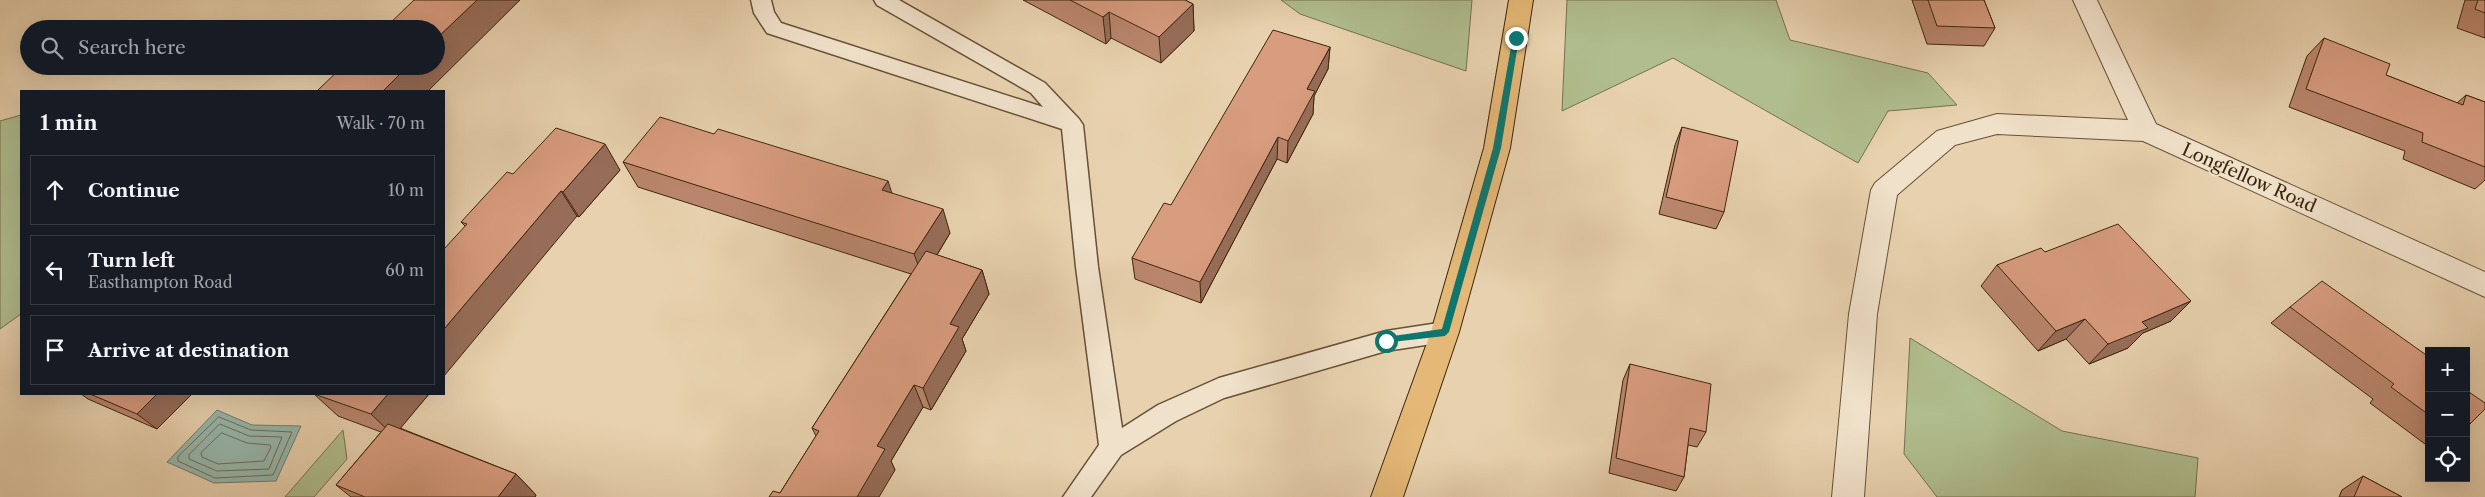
<!DOCTYPE html>
<html lang="en">
<head>
<meta charset="utf-8">
<style>
	body { margin:0; font-family:"Libre Caslon Text",serif; background:#242831; color:#f1f3f6 }
	.controls { position:absolute; right:15px; bottom:15px; display:grid; overflow:hidden; border-radius:0px; box-shadow:0 5px 20px #0002 }
	.controls button { width:45px; height:45px; display:grid; place-items:center; padding:0; border:0; border-bottom:1px solid #363941; background:#171b24; color:#f1f3f6; font:25px sans-serif }
	.stop { position:absolute; width:15px; height:15px; margin:-11px; border:4px solid #0f766e; border-radius:50%; background:#fff }
	.stop.end { background:#0f766e; border-color:#fff; box-shadow:0 1px 5px #0008 }
	.list { margin:0; padding:0; list-style:none }
	h2 { display:flex; justify-content:space-between; align-items:center; height:65px; margin:0; padding:0 20px; font-size:21px }
	h2 small { font-size:16px; font-weight:400; color:#9ea1a6 }
	.list li { display:grid; grid-template-columns:32px 1fr auto; gap:15px; align-items:center; box-sizing:border-box; height:70px; margin:0 10px 10px; padding:0 10px; border:1px solid #363941; border-radius:0px }
	.list b { display:block; font-size:19px; white-space:nowrap }
	.list p { margin:0; font-size:16px; white-space:nowrap; color:#9ea1a6 }
	.list em { font-size:16px; font-style:normal; color:#9ea1a6 }
	.icon { flex:none; width:28px; height:28px; fill:none; stroke:currentColor; stroke-width:2; stroke-linecap:round; stroke-linejoin:round }
	.map { position:relative; flex:none; width:2485px; height:497px; overflow:hidden }
	.search { position:absolute; background:#171b24; box-shadow:0 5px 20px #0002; left:20px; top:20px; width:425px; height:55px; display:flex; align-items:center; gap:12px; box-sizing:border-box; padding:0 18px; border-radius:28px; color:#9ea1a6; font-size:19px }
	.panel { position:absolute; background:#171b24; box-shadow:0 5px 20px #0002; left:20px; top:90px; width:425px; height:305px; border-radius:0px }
	.map>svg:first-child { display:block }
	.green { fill:#b0bd8e; stroke:#76724e }
	.water { fill:#97b7ac; stroke:#737d6d }
	.lines { fill:none; stroke-linecap:round; stroke-linejoin:round }
	.shore { stroke:#6a6e5d; stroke-width:1 }
	.service-casing { stroke:#685136; stroke-width:3 }
	.minor-casing { stroke:#685136; stroke-width:2 }
	.primary-casing { stroke:#3d260e; stroke-width:2 }
	.service { fill:#f0e1ca; fill-rule:evenodd }
	.minor { fill:#f0e1ca; fill-rule:evenodd }
	.primary { fill:#e4b877; fill-rule:evenodd }
	.wall { fill:#ba866d; stroke:#3d260e }
	.shaded-wall { fill:#976d59; stroke:#3d260e }
	.building { fill:#d89c7f; stroke:#3d260e }
	.route { fill:#0f766e }
	.labels { text-anchor:middle; dominant-baseline:central; stroke-width:4; stroke-linejoin:round; paint-order:stroke }
	.street-label { font-size:18px; fill:#3d260e; stroke:#f0e1ca }
</style>
</head>
<body>
<div class="map">
<svg width="2485" height="497" viewBox="0 0 2485 497">
	<rect width="100%" height="100%" fill="#e8d1ae"/>
	<filter id="stains"><feTurbulence type="fractalNoise" baseFrequency=".004" numOctaves="4"/><feColorMatrix values="0 0 0 0 .2 0 0 0 0 .09 0 0 0 0 .02 0 0 0 .5 -.17"/></filter>
	<radialGradient id="worn" r=".72"><stop offset=".6" stop-color="#630" stop-opacity="0"/><stop offset="1" stop-color="#630" stop-opacity=".3"/></radialGradient>
	<g class="green">
		<polygon points="1281,0 1472,0 1466,71 1300,14"/>
		<polygon points="1567,0 1776,0 1790,40 1928,73 1957,105 1888,111 1858,163 1673,58 1562,111"/>
		<polygon points="21,115 21,314 0,329 0,121"/>
		<polygon points="1910,338 2062,431 2198,458 2195,497 1937,497 1904,454"/>
		<polygon points="343,430 347,459 314,497 285,497"/>
	</g>
	<polygon class="water" points="217,410 252,425 301,426 276,481 214,483 167,462"/>
	<g class="lines">
		<g class="shore">
			<polygon points="219,417 251,430 292,432 273,475 215,478 178,461 178,457"/>
			<polygon points="220,424 249,436 282,437 269,469 217,471 189,459 189,455"/>
			<polygon points="222,433 247,443 270,445 271,447 264,461 218,464 202,457 201,453"/>
		</g>
		<g class="service-casing">
			<polygon id="service" points="751,0 771,0 774,12 781,23 1043,107 1031,93 877,5 874,0 899,0 1045,83 1079,119 1083,125 1098,267 1122,428 1158,405 1219,378 1386,331 1445,322 1453,325 1457,332 1453,339 1445,342 1386,351 1224,398 1176,421 1121,455 1091,497 1063,497 1099,445 1076,267 1062,129 767,33 754,13"/>
		</g>
		<g class="minor-casing">
			<polygon id="minor" points="2073,0 2097,0 2156,124 2485,272 2485,297 2143,141 1997,134 1955,145 1897,195 1877,314 1864,497 1832,497 1849,314 1871,190 1875,183 1937,131 1997,114 2128,120"/>
		</g>
		<g class="primary-casing">
			<polygon id="primary" points="1509,0 1533,0 1510,148 1459,332 1403,497 1371,497 1431,332 1484,148"/>
		</g>
		<use href="#service" class="service"/>
		<use href="#minor" class="minor"/>
		<use href="#primary" class="primary"/>
	</g>
	<g class="wall">
		<polygon points="1023,0 1185,0 1193,4 1194,31 1161,63 1111,38 1106,44"/>
		<polygon points="1912,0 1984,0 1995,28 1984,46 1927,44"/>
		<polygon points="2465,0 2485,0 2485,38 2457,28"/>
		<polygon points="2324,38 2386,75 2457,103 2466,95 2485,102 2485,180 2475,189 2403,159 2405,151 2289,107 2307,56"/>
		<polygon points="1330,47 1328,69 1314,96 1313,114 1287,163 1277,159 1201,303 1135,279 1132,258 1171,205"/>
		<polygon points="1682,127 1724,212 1716,229 1659,214 1675,145"/>
		<polygon points="623,162 892,193 950,233 937,255 982,270 989,294 962,339 966,351 931,410 923,407 891,461 895,470 780,493 816,436 812,428 911,274 638,187"/>
		<polygon points="620,170 579,217 577,216 465,226 461,222"/>
		<polygon points="2045,252 2191,301 2171,321 2143,333 2128,348 2089,364 2066,339 2038,351 1981,286 1997,265"/>
		<polygon points="2290,307 2429,357 2429,447 2370,403 2373,399 2271,323"/>
		<polygon points="1630,364 1706,432 1697,447 1688,445 1684,477 1676,491 1609,473 1623,380"/>
		<polygon points="81,394 192,394 157,429 88,399"/>
		<polygon points="314,394 429,394 400,428 516,474 536,495 535,497 351,497 336,485 381,432 338,416"/>
		<polygon points="2363,476 2402,497 2339,497 2342,490"/>
	</g>
	<g class="shaded-wall">
		<polygon points="477,0 520,0 428,91 383,91 408,66 436,66 436,39"/>
		<polygon points="1193,4 1194,31 1161,63 1159,37"/>
		<polygon points="1109,12 1111,38 1106,44 1103,17"/>
		<polygon points="1330,47 1328,69 1314,96 1313,114 1287,163 1288,141 1307,89"/>
		<polygon points="1278,137 1277,159 1201,303 1200,282"/>
		<polygon points="605,144 620,170 579,217 563,192"/>
		<polygon points="888,181 896,206 882,190"/>
		<polygon points="561,191 577,216 444,376 444,329"/>
		<polygon points="943,209 950,233 923,278 914,254"/>
		<polygon points="982,270 989,294 962,339 966,351 931,410 923,388 950,324"/>
		<polygon points="2191,301 2171,321 2143,333 2128,348 2089,364 2108,344 2142,322"/>
		<polygon points="2085,319 2066,339 2038,351 2056,331"/>
		<polygon points="914,385 923,407 891,461 895,470 879,497 857,497 877,446"/>
		<polygon points="157,394 192,394 157,429 137,414"/>
		<polygon points="388,394 429,394 394,436 371,414"/>
		<polygon points="516,474 536,495 535,497 498,497"/>
	</g>
	<g class="building">
		<polygon points="414,0 477,0 436,39 436,29 384,29"/>
		<polygon points="1070,0 1185,0 1193,4 1159,37 1109,12 1103,17"/>
		<polygon points="1928,0 1984,0 1995,28 1937,26"/>
		<polygon points="2478,0 2485,0 2485,13 2475,9"/>
		<polygon points="1273,30 1330,47 1307,89 1315,91 1288,141 1278,137 1200,282 1132,258 1164,203 1171,205"/>
		<polygon points="2324,38 2390,64 2386,75 2463,105 2466,95 2485,102 2485,167 2422,142 2423,133 2306,89"/>
		<polygon points="343,66 408,66 383,91 317,91"/>
		<polygon points="660,117 714,134 718,129 888,181 882,190 943,209 914,254 623,162"/>
		<polygon points="1682,127 1738,141 1724,212 1666,197"/>
		<polygon points="556,128 605,144 563,192 561,191 444,329 444,249 467,224 461,222 507,172 513,174"/>
		<polygon points="2118,224 2191,301 2142,322 2148,328 2108,344 2085,319 2056,331 1997,265 2041,248 2045,252"/>
		<polygon points="926,251 982,270 950,324 959,327 923,388 914,385 877,446 885,449 857,497 769,497 773,491 780,493 819,431 812,428"/>
		<polygon points="2322,281 2429,357 2429,415 2391,387 2394,384 2290,307"/>
		<polygon points="1630,364 1711,384 1706,432 1690,428 1684,477 1616,458"/>
		<polygon points="2466,390 2485,403 2485,409 2466,428"/>
		<polygon points="90,394 157,394 137,414"/>
		<polygon points="314,394 388,394 371,414"/>
		<polygon points="388,424 516,474 498,497 365,497 336,485"/>
		<polygon points="2363,476 2402,497 2354,497"/>
	</g>
	<polygon class="route" points="1513,36 1519,38 1501,148 1449,332 1445,336 1383,343 1382,341 1386,337 1442,329 1493,148"/>
	<g class="labels">
		<g class="street-label">
			<text transform="translate(2249 178) rotate(24)">Longfellow Road</text>
		</g>
	</g>
	<rect width="100%" height="100%" filter="url(#stains)"/>
	<rect width="100%" height="100%" fill="url(#worn)"/>
</svg>
<div class="controls">
<button>+</button>
<button>−</button>
<button><svg class="icon" aria-label="locate" viewBox="0 0 24 24"><circle cx="12" cy="12" r="6"/><path d="M12 2v4M12 18v4M2 12h4M18 12h4"/></svg></button>
</div>
<div class="stop" style="left:1386px;top:341px"></div>
<div class="stop end" style="left:1516px;top:38px"></div>
<div class="search"><svg class="icon" aria-label="search" viewBox="0 0 24 24"><circle cx="10" cy="10" r="6"/><path d="M15 15l6 6"/></svg>Search here</div>
<section class="panel">
<h2>1 min<small>Walk · 70 m</small></h2>
<ul class="list">
<li><svg class="icon" aria-label="ahead" viewBox="0 0 24 24"><path d="M12 20V5M6 11l6-6 6 6"/></svg><div><b>Continue</b></div><em>10 m</em></li>
<li><svg class="icon" aria-label="left" viewBox="0 0 24 24"><path d="M17 20v-9H6M10 6l-5 5 5 5"/></svg><div><b>Turn left</b><p>Easthampton Road</p></div><em>60 m</em></li>
<li><svg class="icon" aria-label="arrive" viewBox="0 0 24 24"><path d="M6 21V4h12l-3 4 3 4H6"/></svg><div><b>Arrive at destination</b></div></li>
</ul>
</section>
</div>
</body>
</html>
